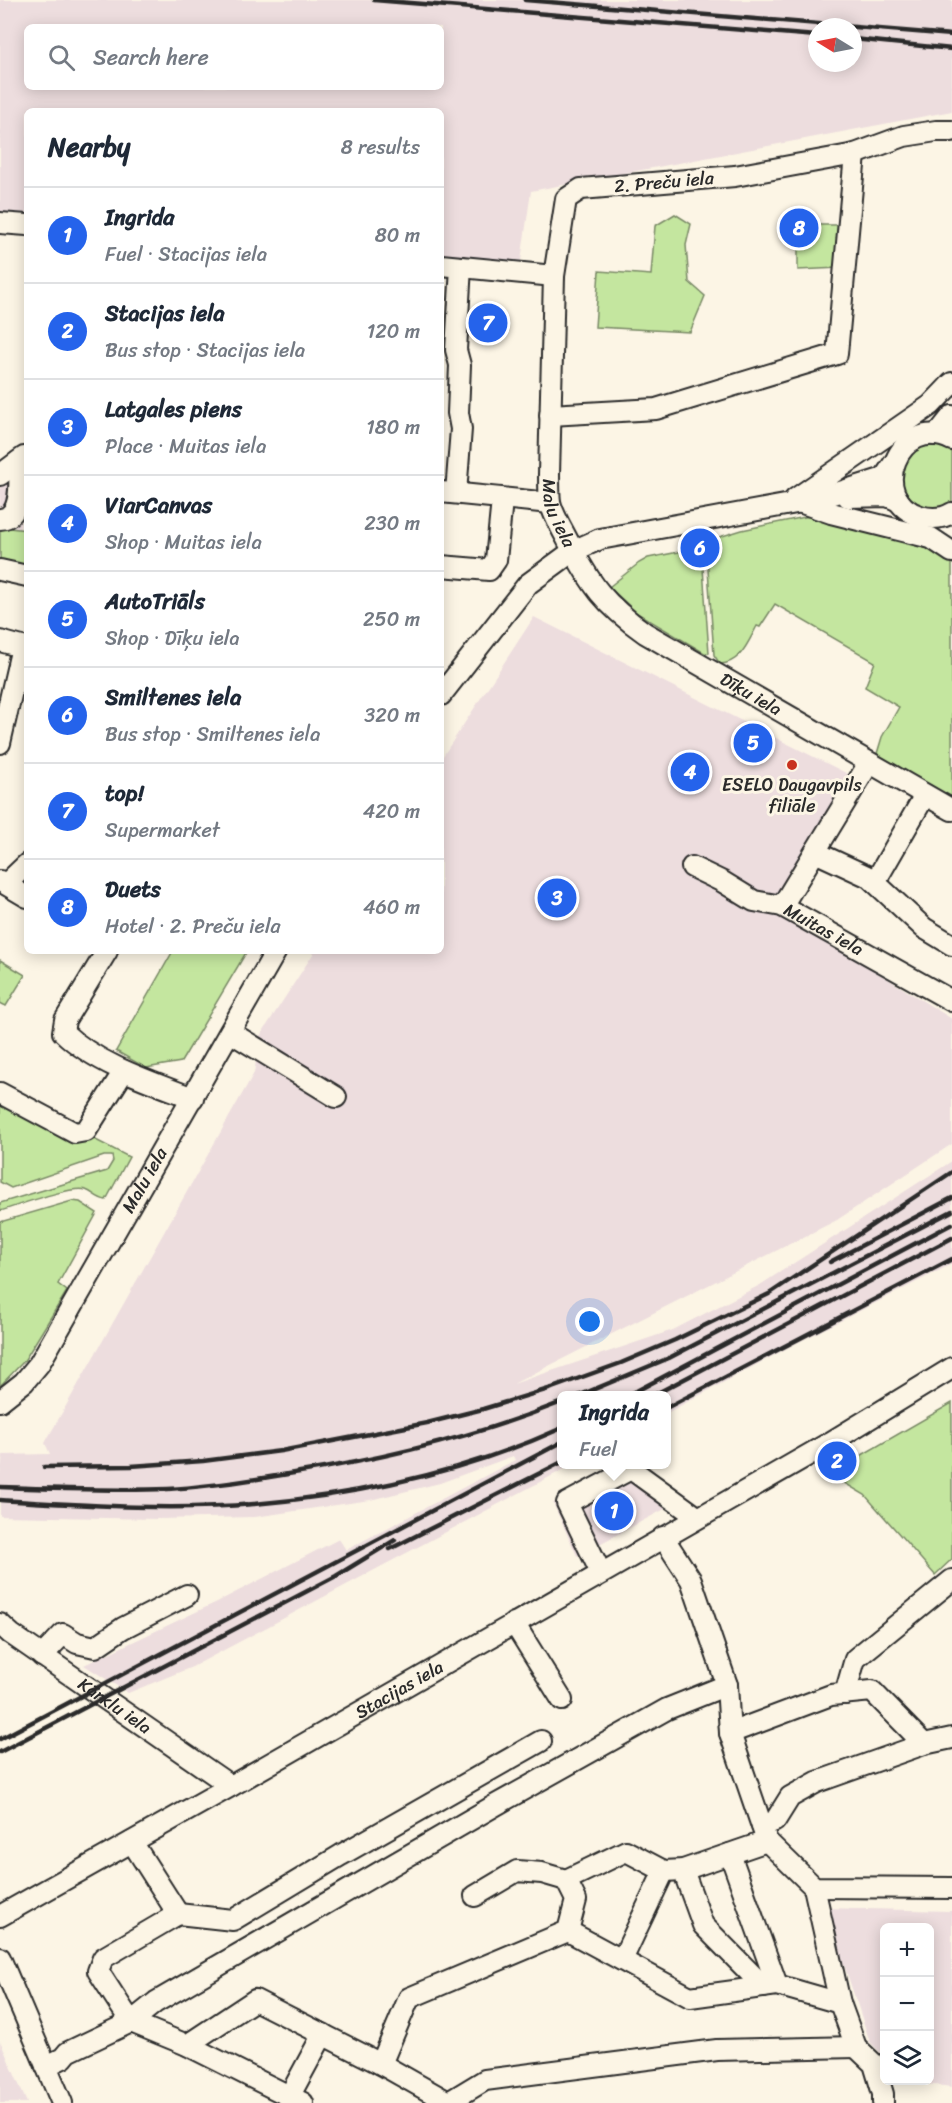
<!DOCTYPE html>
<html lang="en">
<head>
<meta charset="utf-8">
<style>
	body { margin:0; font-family:Sriracha,sans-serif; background:#f6f6f7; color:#1f2937 }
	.controls { position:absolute; right:18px; bottom:18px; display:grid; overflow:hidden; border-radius:9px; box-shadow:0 3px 15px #0003 }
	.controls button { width:54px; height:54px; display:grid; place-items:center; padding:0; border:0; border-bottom:2px solid #e0e1e3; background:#fff; color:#1f2937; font:30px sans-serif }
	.compass { position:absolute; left:808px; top:18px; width:54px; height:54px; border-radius:50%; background:#fff; box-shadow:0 3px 15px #0003; rotate:280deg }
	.you { position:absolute; left:590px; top:1322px; width:21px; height:21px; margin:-15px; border:4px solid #fff; border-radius:50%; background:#1a73e8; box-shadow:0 0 0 9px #1a73e833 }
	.badge { display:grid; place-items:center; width:39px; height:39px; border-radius:50%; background:#2563eb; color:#fff; font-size:20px; font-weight:700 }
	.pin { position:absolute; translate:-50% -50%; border:3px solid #fff; box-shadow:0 2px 6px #0006 }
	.popup { position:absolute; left:557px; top:1391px; width:114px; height:78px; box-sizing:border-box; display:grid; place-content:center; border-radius:9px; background:#fff; filter:drop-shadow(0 2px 4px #0005); font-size:20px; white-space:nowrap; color:#747a83 }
	.popup b { font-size:22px; color:#1f2937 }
	.popup::after { content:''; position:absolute; left:50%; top:100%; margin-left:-12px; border:12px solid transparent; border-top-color:#fff }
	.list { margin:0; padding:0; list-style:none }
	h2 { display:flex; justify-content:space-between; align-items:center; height:78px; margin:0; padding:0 24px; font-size:26px }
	h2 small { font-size:20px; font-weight:400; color:#747a83 }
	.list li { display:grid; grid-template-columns:39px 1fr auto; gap:18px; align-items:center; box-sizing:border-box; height:96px; padding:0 24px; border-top:2px solid #e0e1e3 }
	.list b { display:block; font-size:22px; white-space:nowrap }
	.list p { margin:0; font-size:20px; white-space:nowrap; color:#747a83 }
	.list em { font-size:20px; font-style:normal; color:#747a83 }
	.icon { flex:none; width:33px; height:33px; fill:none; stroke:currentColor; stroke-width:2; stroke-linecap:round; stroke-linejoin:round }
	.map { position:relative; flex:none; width:952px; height:2103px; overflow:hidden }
	.search { position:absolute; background:#fff; box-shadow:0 3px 15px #0003; left:24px; top:24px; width:420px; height:66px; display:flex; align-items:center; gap:15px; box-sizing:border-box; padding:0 21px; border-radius:9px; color:#747a83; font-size:22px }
	.panel { position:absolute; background:#fff; box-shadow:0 3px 15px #0003; left:24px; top:108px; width:420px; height:846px; border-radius:9px }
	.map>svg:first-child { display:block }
	.built { fill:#edddde; fill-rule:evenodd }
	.green { fill:#c4e69f; stroke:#788865; stroke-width:1.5 }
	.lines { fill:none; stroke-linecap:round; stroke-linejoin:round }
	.minor-casing { stroke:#2b2b2b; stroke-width:24 }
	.minor { stroke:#fcf5e5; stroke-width:20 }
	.rail { stroke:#2b2b2b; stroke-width:4.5 }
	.poi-dot { fill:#c8321e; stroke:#fcf5e5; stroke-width:2 }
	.labels { text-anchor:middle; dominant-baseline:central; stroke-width:6; stroke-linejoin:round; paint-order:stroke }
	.street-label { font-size:18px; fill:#2b2b2b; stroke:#fcf5e5 }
	.poi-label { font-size:18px; fill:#2b2b2b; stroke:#fcf5e5 }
</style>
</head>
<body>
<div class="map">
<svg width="952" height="2103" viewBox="0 0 952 2103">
	<rect width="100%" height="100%" fill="#fcf5e5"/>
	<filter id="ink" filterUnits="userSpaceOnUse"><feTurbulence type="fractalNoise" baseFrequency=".0167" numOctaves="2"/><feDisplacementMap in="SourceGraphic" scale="12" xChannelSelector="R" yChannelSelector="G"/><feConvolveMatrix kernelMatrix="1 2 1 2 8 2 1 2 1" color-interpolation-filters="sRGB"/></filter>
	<g filter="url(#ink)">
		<g class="built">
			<path d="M0,0H952V111L531,191L521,261L441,254V111H27V219L0,217ZM27,27H441V87H27ZM817,27H853V63H817Z"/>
			<polygon points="0,461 25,463 20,529 0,527"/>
			<polygon points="534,617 848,774 785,915 952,1019 952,1144 837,1220 513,1384 673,1330 760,1285 952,1161 952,1264 793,1345 667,1413 666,1396 562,1396 562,1464 572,1465 192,1667 128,1693 84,1665 217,1602 339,1539 346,1550 515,1460 513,1456 440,1483 370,1500 255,1517 158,1519 0,1516 0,1474 3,1455 50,1454 45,1443 254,1073 260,1036 315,951 441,951 441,759"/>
			<polygon points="626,1465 640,1465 689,1496 577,1556 553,1503"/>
			<polygon points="825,1908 952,1911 952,2087 900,2081 930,2080 930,1928 884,1928 884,2060 883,2055 870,2042"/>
			<polygon points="0,2041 27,2103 0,2103"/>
		</g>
		<g class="green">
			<polygon points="675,214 691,224 686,245 689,282 705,296 690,332 595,327 599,271 651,275 655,226"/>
			<polygon points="800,225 843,225 839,268 798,270 798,227"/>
			<path d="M921,443L952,447V506C933,514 912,511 901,492C898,486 899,474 899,467Z"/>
			<path d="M810,516L920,541L946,557L952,563V802L876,757L882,737L899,707L865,687L875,662L775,604L760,627L757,626C748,642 741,663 720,664L714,655L706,541L742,530Z"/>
			<polygon points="0,527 27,530 27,568 0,562"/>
			<polygon points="689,550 689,556 702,554 709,653 706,654 637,613 609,587 639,563 648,558"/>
			<polygon points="173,951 247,951 181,1062 146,1068 116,1051"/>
			<polygon points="0,960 25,975 6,1006 0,1003"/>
			<path d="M0,1102L90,1137L129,1157L106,1200C97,1199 94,1193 86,1190C72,1185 17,1206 0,1211V1203L107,1171L113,1161L112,1156H104L11,1188L0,1182Z"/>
			<polygon points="72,1201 80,1202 97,1213 58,1284 67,1291 24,1361 0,1386 0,1222"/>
			<polygon points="952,1403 952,1559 935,1575 865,1495 829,1474"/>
		</g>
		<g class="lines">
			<g class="minor-casing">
				<g id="minor">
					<path id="s1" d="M952,131H936L904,136L855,154L735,176L581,189L566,199L554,276L549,474C549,483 549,493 550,502C553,515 562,529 568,541C591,585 604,604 645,633L952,810"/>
					<polyline points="0,223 27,225"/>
					<polyline points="441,265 554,276"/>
					<polyline points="550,415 656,409 837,354 855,154"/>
					<polyline points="934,435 940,431 952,416"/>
					<path d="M952,440C899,413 865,498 920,516C931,519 942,519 952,513"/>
					<polyline points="0,475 24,457"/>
					<polyline points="441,492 550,503"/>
					<polyline points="456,493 461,429 458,413 460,365 456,350 461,267"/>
					<polyline points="848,497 887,496 899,501"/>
					<polyline points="795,499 931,405 952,383"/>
					<polyline points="802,503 831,513 931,538 952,552"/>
					<path d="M0,519C24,518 19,478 19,461"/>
					<polyline points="441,566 489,570 496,560 502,500"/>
					<polyline points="0,570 27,576"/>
					<polyline points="0,641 22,647"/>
					<polyline points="441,695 528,584 573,551 600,539 818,499 884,478 894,463"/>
					<polyline points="0,743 22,647 27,648"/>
					<polyline points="815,852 869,877 924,928 952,945"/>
					<path id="s2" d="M692,867L723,882L754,901L782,906L952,1001"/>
					<polyline points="0,881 27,897"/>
					<polyline points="875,882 925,795"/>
					<polyline points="6,884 27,864"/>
					<polyline points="782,906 869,763"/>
					<path d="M107,951L65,1020L63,1032C96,1064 151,1082 193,1098"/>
					<polyline points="230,1032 336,1097"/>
					<polyline points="0,1093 75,1133 86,1131 124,1071"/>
					<path id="s3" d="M0,1401L24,1382L39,1364L276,951"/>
					<polyline points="663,1537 691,1580 727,1685 730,1733 767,1841 814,1887 952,1888"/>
					<polyline points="601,1573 567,1503 631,1469 697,1517"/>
					<polyline points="514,1623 562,1700"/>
					<path id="s4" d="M0,1624L11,1634L231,1786"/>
					<polyline points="42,1656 63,1634 77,1643 95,1647 123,1628 187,1595"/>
					<polyline points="845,1694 855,1659 952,1580"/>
					<polyline points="730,1733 831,1695 872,1691 924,1744"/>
					<polyline points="762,1826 775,1821 790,1797 817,1782 924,1744 952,1738"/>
					<polyline points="132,1842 178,1914 103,1958 98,1971 131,2022 156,2002 494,1806 667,1709 727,1685"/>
					<polyline points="730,1854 777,1985"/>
					<polyline points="683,1870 703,1925 764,1987"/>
					<polyline points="814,1887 840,2003 856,2047 874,2064 883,2094 883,2103"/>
					<polyline points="475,1896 517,1871 542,1873 566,1880"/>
					<polyline points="178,1914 233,1920 341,1855 541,1741"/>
					<path id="s5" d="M0,1916L231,1786L831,1442L952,1368"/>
					<polyline points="568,1931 690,1997 777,1985 840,2003"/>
					<polyline points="0,1958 62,2103"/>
					<polyline points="622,1960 664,1871"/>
					<polyline points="187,2045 255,2000 381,2064 448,2102"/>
					<polyline points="381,2064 409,1998 568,1931 576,1900 566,1880 626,1851 664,1871 683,1870 767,1841"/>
					<polyline points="46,2066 63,2058 68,2052 131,2022 187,2045 303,2103"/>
					<polyline points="289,2097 323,2034"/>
					<polyline points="447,2103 485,2080 717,2050 856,2047"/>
				</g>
			</g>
			<use href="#minor" class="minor"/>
			<g class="rail">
				<polyline points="374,0 817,36"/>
				<polyline points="525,0 952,35"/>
				<polyline points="853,39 952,49"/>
				<polyline points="830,1262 952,1198"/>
				<polyline points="578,1396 669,1358 952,1211"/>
				<polyline points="627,1396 952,1224"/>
				<polyline points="652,1396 952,1238"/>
				<polyline points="666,1408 952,1259"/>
				<polyline points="44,1467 131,1466 203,1461 281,1451 427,1423 483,1409 552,1388 621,1363 675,1340 769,1294 952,1172"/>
				<path d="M0,1487C56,1489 112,1491 168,1489C210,1487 253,1480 294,1473C386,1458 475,1437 562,1402"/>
				<path d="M0,1500C84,1505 170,1511 254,1504C359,1495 465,1472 562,1428"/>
				<polyline points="390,1549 562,1462"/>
				<polyline points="0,1739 562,1442"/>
				<polyline points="0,1752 336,1576 395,1540"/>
			</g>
		</g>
	</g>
	<circle class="poi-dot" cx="792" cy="765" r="6"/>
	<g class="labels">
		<g class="street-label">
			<text transform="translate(664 182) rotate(-5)">2. Preču iela</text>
			<text stroke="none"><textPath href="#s1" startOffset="712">Malu iela</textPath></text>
			<text stroke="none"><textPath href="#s1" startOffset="986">Dīķu iela</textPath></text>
			<text stroke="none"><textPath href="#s2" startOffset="147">Muitas iela</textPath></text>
			<text stroke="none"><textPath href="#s3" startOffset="266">Malu iela</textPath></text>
			<text stroke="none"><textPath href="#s5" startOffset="459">Stacijas iela</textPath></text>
			<text stroke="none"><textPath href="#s4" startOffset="141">Kārklu iela</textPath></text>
		</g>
		<g class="poi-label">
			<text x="792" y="785">ESELO Daugavpils<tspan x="792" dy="21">filiāle</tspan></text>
		</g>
	</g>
</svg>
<div class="controls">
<button>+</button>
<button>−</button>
<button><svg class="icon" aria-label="layers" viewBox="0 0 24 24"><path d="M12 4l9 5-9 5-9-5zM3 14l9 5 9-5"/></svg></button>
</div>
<svg class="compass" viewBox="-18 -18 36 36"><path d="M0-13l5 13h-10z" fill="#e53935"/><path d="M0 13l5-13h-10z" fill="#747a83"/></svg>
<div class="you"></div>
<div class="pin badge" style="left:614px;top:1511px">1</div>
<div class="popup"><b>Ingrida</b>Fuel</div>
<div class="pin badge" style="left:837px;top:1461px">2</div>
<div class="pin badge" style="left:557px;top:898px">3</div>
<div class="pin badge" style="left:690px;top:772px">4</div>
<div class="pin badge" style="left:753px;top:743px">5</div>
<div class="pin badge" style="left:700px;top:548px">6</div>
<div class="pin badge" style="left:488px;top:323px">7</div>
<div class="pin badge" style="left:799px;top:228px">8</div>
<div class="search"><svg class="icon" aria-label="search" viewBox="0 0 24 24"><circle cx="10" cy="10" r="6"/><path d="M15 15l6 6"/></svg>Search here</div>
<section class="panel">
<h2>Nearby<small>8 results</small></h2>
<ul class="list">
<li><span class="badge">1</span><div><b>Ingrida</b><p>Fuel · Stacijas iela</p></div><em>80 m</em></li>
<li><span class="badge">2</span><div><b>Stacijas iela</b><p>Bus stop · Stacijas iela</p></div><em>120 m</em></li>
<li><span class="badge">3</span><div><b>Latgales piens</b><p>Place · Muitas iela</p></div><em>180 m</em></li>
<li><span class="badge">4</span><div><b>ViarCanvas</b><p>Shop · Muitas iela</p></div><em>230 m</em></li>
<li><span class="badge">5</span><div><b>AutoTriāls</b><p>Shop · Dīķu iela</p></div><em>250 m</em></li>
<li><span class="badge">6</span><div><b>Smiltenes iela</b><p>Bus stop · Smiltenes iela</p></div><em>320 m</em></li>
<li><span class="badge">7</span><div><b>top!</b><p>Supermarket</p></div><em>420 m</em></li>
<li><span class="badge">8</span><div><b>Duets</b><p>Hotel · 2. Preču iela</p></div><em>460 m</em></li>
</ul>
</section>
</div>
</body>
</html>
